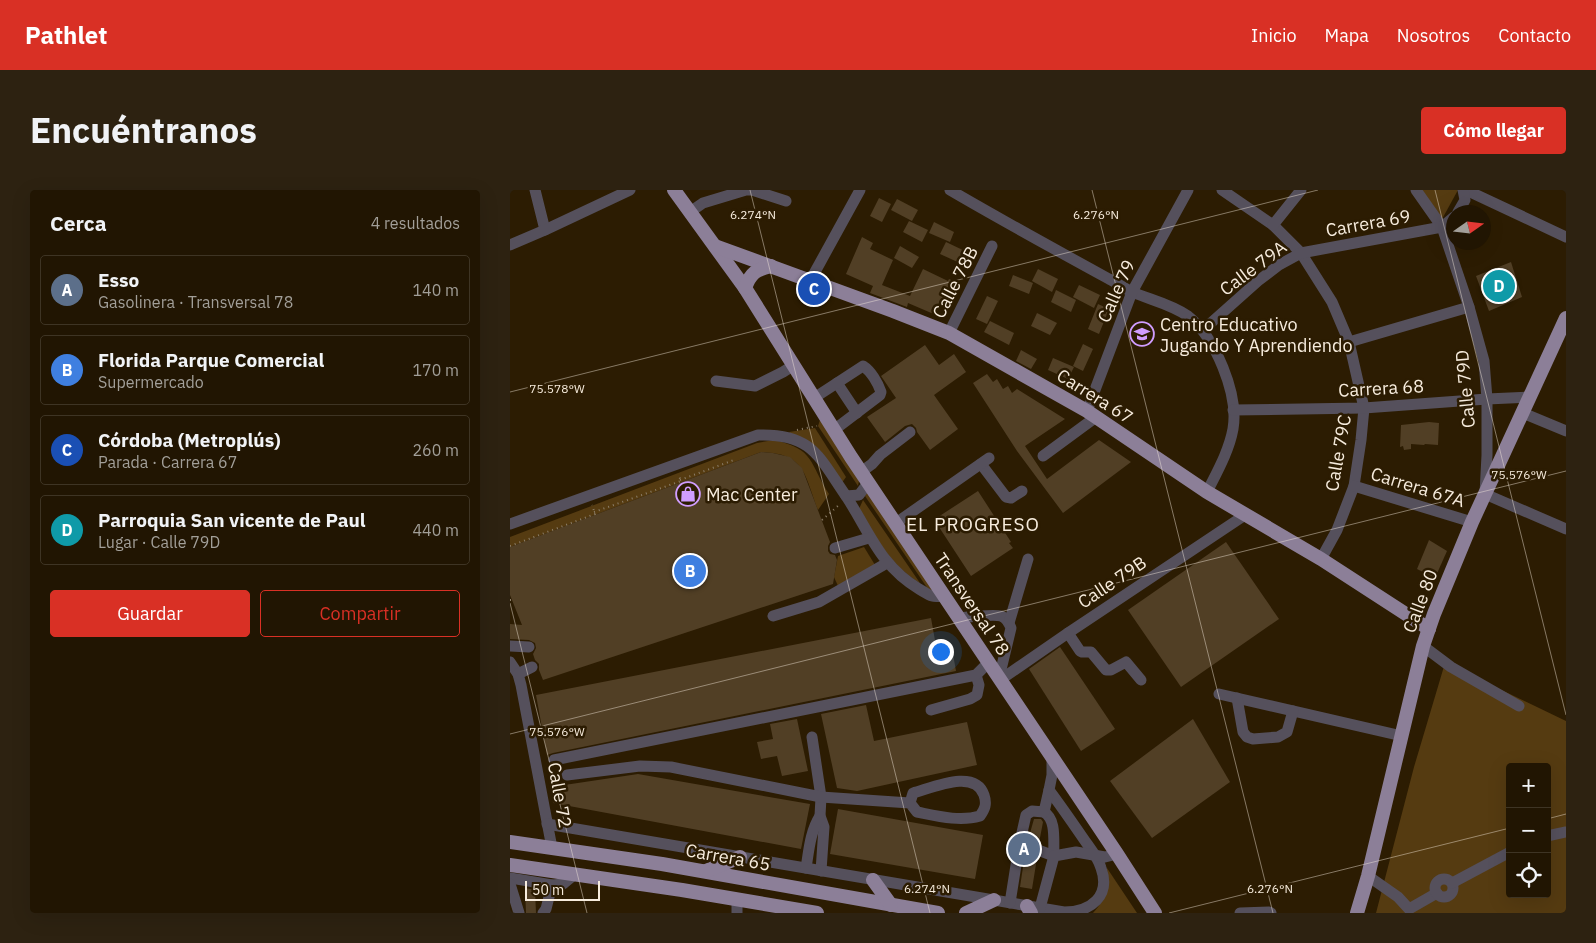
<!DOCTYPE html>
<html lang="es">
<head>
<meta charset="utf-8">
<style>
	body { margin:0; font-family:"IBM Plex Sans",sans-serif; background:#2d2211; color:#f1f3f6 }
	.controls { position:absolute; right:15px; bottom:15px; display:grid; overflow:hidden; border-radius:5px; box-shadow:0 5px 20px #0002 }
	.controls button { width:45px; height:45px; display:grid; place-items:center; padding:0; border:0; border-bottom:1px solid #3e3424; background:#211502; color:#f1f3f6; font:25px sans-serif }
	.compass { position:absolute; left:936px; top:15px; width:45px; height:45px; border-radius:50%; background:#211502; box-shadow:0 5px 20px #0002; rotate:76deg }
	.scale { position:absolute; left:15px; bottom:12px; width:75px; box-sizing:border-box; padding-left:5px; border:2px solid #f7ecdd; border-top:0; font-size:14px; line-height:18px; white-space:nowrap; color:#f7ecdd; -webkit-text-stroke:4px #2c1c02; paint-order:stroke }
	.you { position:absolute; left:430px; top:461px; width:18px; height:18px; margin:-12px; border:4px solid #fff; border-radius:50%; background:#1a73e8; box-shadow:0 0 0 8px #1a73e833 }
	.badge { display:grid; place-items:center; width:32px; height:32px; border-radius:50%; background:#d93025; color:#fff; font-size:16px; font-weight:700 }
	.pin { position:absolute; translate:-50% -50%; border:2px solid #fff; box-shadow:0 1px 5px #0006 }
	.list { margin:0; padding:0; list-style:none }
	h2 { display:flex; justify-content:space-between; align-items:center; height:65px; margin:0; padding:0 20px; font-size:21px }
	h2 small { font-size:16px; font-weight:400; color:#a29f99 }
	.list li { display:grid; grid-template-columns:32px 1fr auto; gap:15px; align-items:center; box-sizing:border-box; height:70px; margin:0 10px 10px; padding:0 10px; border:1px solid #3e3424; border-radius:5px }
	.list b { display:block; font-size:19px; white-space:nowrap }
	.list p { margin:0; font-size:16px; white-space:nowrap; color:#a29f99 }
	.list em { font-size:16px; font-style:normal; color:#a29f99 }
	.actions { display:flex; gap:10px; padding:15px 20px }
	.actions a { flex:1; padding:11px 0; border:1px solid #d93025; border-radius:5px; text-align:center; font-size:18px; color:#d93025 }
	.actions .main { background:#d93025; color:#fff }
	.icon { flex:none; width:28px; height:28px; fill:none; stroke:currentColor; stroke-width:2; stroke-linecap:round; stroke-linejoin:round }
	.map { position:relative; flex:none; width:1056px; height:723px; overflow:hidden; border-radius:5px }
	header { display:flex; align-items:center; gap:30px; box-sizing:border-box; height:70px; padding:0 25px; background:#d93025; color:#fff }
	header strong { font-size:24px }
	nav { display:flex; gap:28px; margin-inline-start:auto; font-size:18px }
	.intro { display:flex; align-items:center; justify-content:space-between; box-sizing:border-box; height:120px; padding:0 30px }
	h1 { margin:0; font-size:35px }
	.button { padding:12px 22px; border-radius:5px; background:#d93025; color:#fff; font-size:18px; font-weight:700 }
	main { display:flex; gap:30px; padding:0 30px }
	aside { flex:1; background:#211502; border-radius:5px; box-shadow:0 5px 20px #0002 }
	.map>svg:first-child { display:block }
	.green { fill:#553b11; fill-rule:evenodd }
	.building { fill:#513f25 }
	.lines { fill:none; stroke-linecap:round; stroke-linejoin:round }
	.minor-tunnel { stroke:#4a3b23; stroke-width:11; stroke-dasharray:11 5.5; stroke-linecap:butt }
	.path { stroke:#8c7e69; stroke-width:2; stroke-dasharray:1 4; stroke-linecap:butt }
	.minor { stroke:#55505c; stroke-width:11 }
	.major { stroke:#8c7f98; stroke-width:14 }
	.ticks { fill:none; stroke:#f7ecdd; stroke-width:1; stroke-opacity:0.45 }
	.labels { text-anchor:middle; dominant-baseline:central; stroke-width:5; stroke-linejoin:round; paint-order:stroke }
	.street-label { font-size:18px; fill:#f7ecdd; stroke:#2c1c02 }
	.poi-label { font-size:18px; fill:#f7ecdd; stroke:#2c1c02; text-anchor:start }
	.neighbourhood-label { font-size:19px; letter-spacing:1px; fill:#f7ecdd; stroke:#2c1c02 }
	.ticks-label { font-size:12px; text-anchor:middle; fill:#f7ecdd; stroke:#2c1c02; stroke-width:5; stroke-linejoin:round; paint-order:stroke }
</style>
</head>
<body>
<header>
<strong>Pathlet</strong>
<nav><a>Inicio</a><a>Mapa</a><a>Nosotros</a><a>Contacto</a></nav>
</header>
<div class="intro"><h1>Encuéntranos</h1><a class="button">Cómo llegar</a></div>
<main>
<aside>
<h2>Cerca<small>4 resultados</small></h2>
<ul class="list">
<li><span class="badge" style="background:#5c6f8a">A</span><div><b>Esso</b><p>Gasolinera · Transversal 78</p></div><em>140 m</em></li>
<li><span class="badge" style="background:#3f7fe0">B</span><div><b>Florida Parque Comercial</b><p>Supermercado</p></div><em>170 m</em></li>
<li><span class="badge" style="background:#1a4fb4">C</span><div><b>Córdoba (Metroplús)</b><p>Parada · Carrera 67</p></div><em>260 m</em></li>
<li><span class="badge" style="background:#0f9aa8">D</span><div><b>Parroquia San vicente de Paul</b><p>Lugar · Calle 79D</p></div><em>440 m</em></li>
</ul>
<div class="actions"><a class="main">Guardar</a><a>Compartir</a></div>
</aside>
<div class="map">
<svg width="1056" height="723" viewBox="0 0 1056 723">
	<rect width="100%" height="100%" fill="#2c1c02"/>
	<g class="green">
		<polygon points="907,0 948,0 931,31"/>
		<polygon points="311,227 349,291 348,296 308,236"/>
		<polygon points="305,238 336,287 331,294 279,242"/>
		<path d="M264,250C305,259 299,273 319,304L308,320C294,284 296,264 251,262L0,357V347L247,253Z"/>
		<polygon points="358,300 425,402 418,399 355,306"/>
		<path d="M353,310L410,393C381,376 366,347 349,319Z"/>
		<polygon points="354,357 365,375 328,396 324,387 328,366"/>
		<path d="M935,473L1056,531V723H866L904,577ZM1000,577H1037V704H1000Z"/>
		<path d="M597,678L627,723H583C597,708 598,698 597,678Z"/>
	</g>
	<g class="building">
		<polygon points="369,8 381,14 372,32 360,26"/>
		<polygon points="387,9 408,20 402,31 381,20"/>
		<polygon points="399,31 418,40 412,52 393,42"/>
		<polygon points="424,32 444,42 440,52 419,43"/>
		<polygon points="352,47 363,53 360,59 383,70 372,95 400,106 413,79 438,91 439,89 450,94 439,116 431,112 426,125 398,113 397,117 360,103 363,96 336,84"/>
		<polygon points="436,52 457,62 452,74 430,64"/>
		<polygon points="390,56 409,67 402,78 384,68"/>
		<polygon points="1001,72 1012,107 979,121 966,86"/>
		<polygon points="528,79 548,89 542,102 522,91"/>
		<polygon points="503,85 523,93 519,104 499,96"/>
		<polygon points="569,95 590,105 584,118 563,107"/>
		<polygon points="546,100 566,110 561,122 541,112"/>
		<polygon points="477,106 488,111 477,134 466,129"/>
		<polygon points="588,114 599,119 589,144 578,139"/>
		<polygon points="527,123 547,133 540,145 521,136"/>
		<polygon points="480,131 504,143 499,155 474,142"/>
		<polygon points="573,154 583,159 573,181 563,176"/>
		<polygon points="415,155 429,175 444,164 456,182 424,205 448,239 420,260 407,242 406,238 402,234 395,236 375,252 357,227 386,208 371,186"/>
		<polygon points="511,160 527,169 521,179 506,171"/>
		<polygon points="543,168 564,177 558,189 538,180"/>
		<polygon points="477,184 483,192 487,189 493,199 498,196 502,203 507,199 555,229 515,256 537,289 589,250 621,272 553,323 507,261 463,193"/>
		<polygon points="919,232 929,233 928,255 915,254 914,255 901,254 901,259 894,260 893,256 890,257 891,235"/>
		<polygon points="251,262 263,263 280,267 292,278 320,352 318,356 318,361 320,364 325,365 327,370 323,394 33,490 29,480 29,474 25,470 23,464 26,458 25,453 19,450 0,449 0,434 12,435 0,405 0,357"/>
		<polygon points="468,301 501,352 499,353 503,358 461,386 427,334 428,333 425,329"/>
		<polygon points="919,350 937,361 925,388 907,379"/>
		<polygon points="716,352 769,429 671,497 618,420"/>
		<polygon points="421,428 426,456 441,453 446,481 43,563 37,565 26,505"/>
		<polygon points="550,457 605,539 571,561 519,479"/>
		<polygon points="356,515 364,551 457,532 467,575 347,601 327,598 311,524"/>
		<polygon points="287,529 298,581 272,586 267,566 251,569 247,552 263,549 260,534"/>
		<polygon points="683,529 720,592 642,648 600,591"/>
		<polygon points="128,584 300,614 291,659 43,613 41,597"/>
		<polygon points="328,619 473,645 465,689 320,664"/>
		<polygon points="524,629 531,629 533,632 529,653 524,654 521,658 522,664 527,668 522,699 510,697 516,657"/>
		<polygon points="15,698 25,700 26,723 16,723"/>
	</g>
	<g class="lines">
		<polyline class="minor-tunnel" points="515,657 528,660"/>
		<g class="path">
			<polyline points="287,240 307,236"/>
			<polyline points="170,290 224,270"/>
			<polyline points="84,322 171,291 169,286"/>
			<polyline points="312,330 329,315"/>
			<polyline points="0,356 85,324 82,315"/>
			<polyline points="0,410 2,410"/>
		</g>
		<g class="minor">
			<polyline points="25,0 35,40"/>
			<path d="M440,0C493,31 546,60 599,89C607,93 614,98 622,102C641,110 661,114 678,126C705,147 729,204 723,239C719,261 707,282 697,302"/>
			<polyline points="712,0 763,35 791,63 822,112 839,152 854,218 851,250 844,296 827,340 811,369"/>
			<polyline points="906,0 932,37 959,117 974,171 977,209 977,265 975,304 1056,339"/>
			<polyline points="956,0 1056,47"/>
			<polyline points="180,22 193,13 236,0 242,0 276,11"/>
			<polyline points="948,22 955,10 953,0"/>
			<polyline points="763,35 791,0"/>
			<polyline points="0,55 35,40 120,0"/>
			<polyline points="300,91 350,0"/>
			<polyline points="693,140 748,91 769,75 791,63 932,37 944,27"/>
			<polyline points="439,143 482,56"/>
			<polyline points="839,152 959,117"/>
			<polyline points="206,191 245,196 273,182 284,175"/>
			<polyline points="327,193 347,223"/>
			<path d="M304,208L353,176C361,181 368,193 371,202L370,205L324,240"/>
			<polyline points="723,220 854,218 977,209 1019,207"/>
			<polyline points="577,221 622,102 678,0"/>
			<polyline points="1013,223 1056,241"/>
			<polyline points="533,266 586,227"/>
			<polyline points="471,274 496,307 501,308 512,301"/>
			<polyline points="351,282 362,274 370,265 400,242"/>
			<polyline points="844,296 962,332"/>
			<path d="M336,306C359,341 370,376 409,399C413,401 418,405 422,406C426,407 430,406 434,406"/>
			<polyline points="386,333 479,268"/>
			<path d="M0,334L248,245C302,243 309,267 336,306L349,305L358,293"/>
			<polyline points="325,358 359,348"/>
			<polyline points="263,426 309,412 377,373"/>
			<path d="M449,428C458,427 483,424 491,426C497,428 499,433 501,438L489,488"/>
			<polyline points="499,433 518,369"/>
			<polyline points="558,443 570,461 572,462 581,462 596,480 601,480 616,472 631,490"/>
			<polyline points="0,456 19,457"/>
			<polyline points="913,456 941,477 1009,516"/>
			<polyline points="0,472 8,484 11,495 42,658"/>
			<polyline points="8,484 22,477"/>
			<polyline points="490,490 558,443 735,325"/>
			<polyline points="709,504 892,546"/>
			<polyline points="727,508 733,542 737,547 743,549 768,547 777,542 783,521"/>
			<polyline points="421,520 460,509 467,505 469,495 466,485"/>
			<polyline points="302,547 311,607 310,626 314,637 311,681"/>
			<polyline points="44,570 466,485 478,473"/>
			<path d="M57,585L130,576L161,577L311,607L400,613L407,622C427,626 450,632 470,626C475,619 477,614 474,605C465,578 422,598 403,603L400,613"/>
			<path d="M37,634L554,722C581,722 601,706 591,678C588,667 579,657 573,648C562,632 551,616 539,600L542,585V568"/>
			<polyline points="1037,646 1056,642"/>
			<path d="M528,660L544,666C543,651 547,630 534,622"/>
			<path d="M296,678C299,660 300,642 310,626"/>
			<polyline points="858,686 888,707 899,719 927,703"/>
			<polyline points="0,688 42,695 53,694 65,684"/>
			<circle cx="934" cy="698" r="9"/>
			<polyline points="942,693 1000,662"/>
			<polyline points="0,694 9,723"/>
			<polyline points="227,709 227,723"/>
			<polyline points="500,713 509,656 516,625 522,621 534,622 539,600"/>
			<polyline points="530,718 544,666 566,662 595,667 607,664"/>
			<polyline points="33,723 36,719 42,695"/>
			<polyline points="730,723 759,722 761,723"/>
		</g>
		<g class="major">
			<polyline points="164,0 235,98 341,267 607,664 645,723"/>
			<polyline points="205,56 383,121 439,143 577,221 697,302 811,369 919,439"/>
			<path d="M235,98C241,82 246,80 261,76"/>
			<polyline points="0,652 152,674 428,723"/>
			<polyline points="0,675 172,700 307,723"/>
			<polyline points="196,681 230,667"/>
			<polyline points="363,690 381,715"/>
			<polyline points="517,716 521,723"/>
			<polyline points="456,723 484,710"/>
			<polyline points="847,723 858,686 913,456 924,424 962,332 1056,128"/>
		</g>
	</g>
	<path class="ticks" d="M240,0L420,723M582,0L763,723M925,0L1056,525M0,202L808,0M0,413L77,723M0,544L1056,281M1037,629L1056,624M659,723L1000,638"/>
	<defs>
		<g id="school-ring" transform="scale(1.25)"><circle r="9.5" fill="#2c1c02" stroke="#d09dff" stroke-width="1.5"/><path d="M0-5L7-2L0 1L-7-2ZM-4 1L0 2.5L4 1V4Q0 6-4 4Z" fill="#d09dff"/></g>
		<g id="shop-ring" transform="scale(1.25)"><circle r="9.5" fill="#2c1c02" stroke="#d09dff" stroke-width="1.5"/><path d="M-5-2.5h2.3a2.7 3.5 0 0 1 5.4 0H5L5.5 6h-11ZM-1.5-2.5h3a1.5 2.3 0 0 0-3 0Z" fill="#d09dff"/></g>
	</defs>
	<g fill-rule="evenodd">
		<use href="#school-ring" x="632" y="144"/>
		<use href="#shop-ring" x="178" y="304"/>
	</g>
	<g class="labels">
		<g class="street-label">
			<text transform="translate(858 33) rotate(-10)">Carrera 69</text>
			<text transform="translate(743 78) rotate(-37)">Calle 79A</text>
			<text transform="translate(445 92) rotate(-63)">Calle 78B</text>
			<text transform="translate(606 101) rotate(-66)">Calle 79</text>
			<text transform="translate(871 198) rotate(-3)">Carrera 68</text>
			<text transform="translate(955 199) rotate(-95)">Calle 79D</text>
			<text transform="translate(585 206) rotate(32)">Carrera 67</text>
			<text transform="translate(828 263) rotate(-80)">Calle 79C</text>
			<text transform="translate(908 297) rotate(17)">Carrera 67A</text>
			<text transform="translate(602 392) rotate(-34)">Calle 79B</text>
			<text transform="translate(910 411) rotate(-69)">Calle 80</text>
			<text transform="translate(462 414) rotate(56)">Transversal 78</text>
			<text transform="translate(50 605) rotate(80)">Calle 72</text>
			<text transform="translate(218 667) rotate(10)">Carrera 65</text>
		</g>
		<g class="poi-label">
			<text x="650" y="134">Centro Educativo<tspan x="650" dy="21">Jugando Y Aprendiendo</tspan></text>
			<text x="196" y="304">Mac Center</text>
		</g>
		<g class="neighbourhood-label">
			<text x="463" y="334">EL PROGRESO</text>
		</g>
	</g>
	<g class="ticks-label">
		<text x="243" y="29">6.274°N</text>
		<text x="586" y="29">6.276°N</text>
		<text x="47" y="203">75.578°W</text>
		<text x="1009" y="289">75.576°W</text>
		<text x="47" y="546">75.576°W</text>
		<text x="417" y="703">6.274°N</text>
		<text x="760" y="703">6.276°N</text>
	</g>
</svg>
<div class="controls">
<button>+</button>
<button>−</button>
<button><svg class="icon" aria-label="locate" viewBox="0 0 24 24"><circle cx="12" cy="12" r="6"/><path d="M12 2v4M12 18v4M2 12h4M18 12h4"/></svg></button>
</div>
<svg class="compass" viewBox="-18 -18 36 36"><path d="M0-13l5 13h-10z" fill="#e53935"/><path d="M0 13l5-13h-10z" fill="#a29f99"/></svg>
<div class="scale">50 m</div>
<div class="you"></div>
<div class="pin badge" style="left:514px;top:659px;background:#5c6f8a">A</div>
<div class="pin badge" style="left:180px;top:381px;background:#3f7fe0">B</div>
<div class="pin badge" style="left:304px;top:99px;background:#1a4fb4">C</div>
<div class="pin badge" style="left:989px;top:96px;background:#0f9aa8">D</div>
</div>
</main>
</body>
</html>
